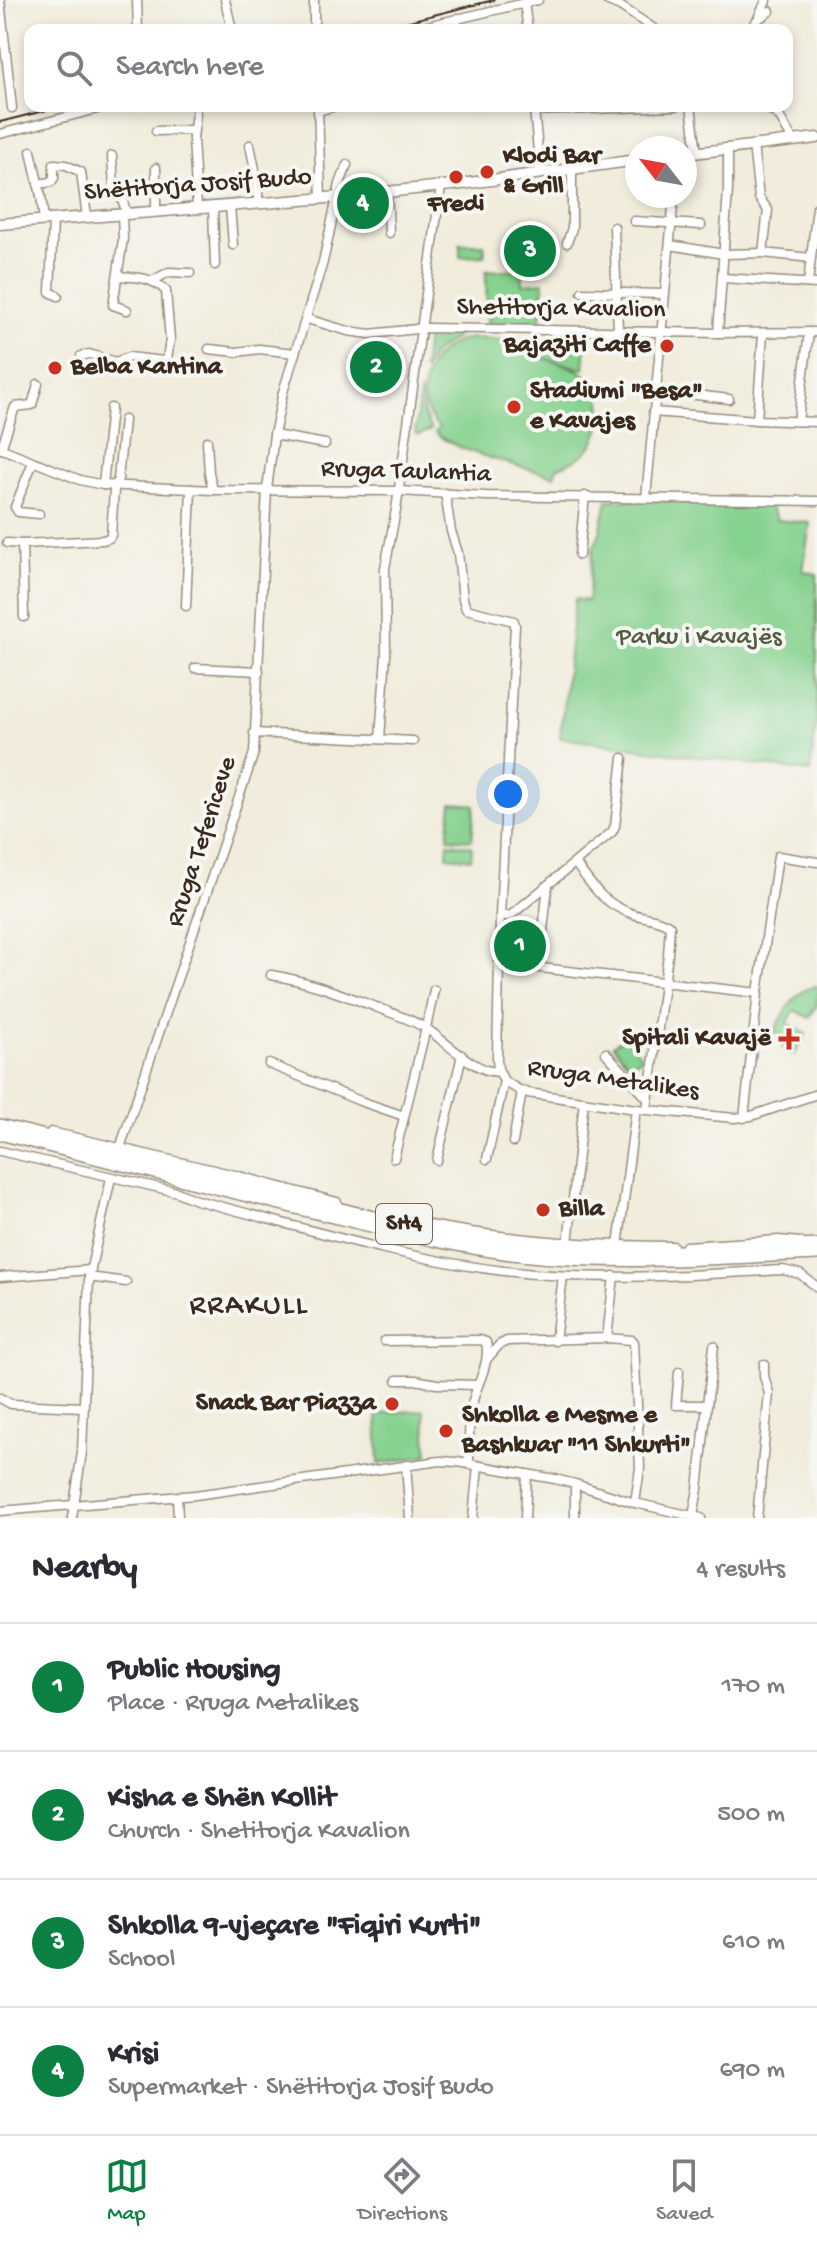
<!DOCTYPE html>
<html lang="en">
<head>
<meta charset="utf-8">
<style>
	body { margin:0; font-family:"Gochi Hand",sans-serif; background:#f7f7f7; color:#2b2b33 }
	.compass { position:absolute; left:625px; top:136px; width:72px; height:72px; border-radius:50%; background:#fff; box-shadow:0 4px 12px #0003; rotate:301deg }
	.you { position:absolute; left:508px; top:794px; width:28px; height:28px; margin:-20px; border:6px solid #fff; border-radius:50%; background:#1a73e8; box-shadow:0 0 0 12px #1a73e833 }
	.badge { display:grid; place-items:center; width:52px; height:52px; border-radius:50%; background:#0b8043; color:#fff; font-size:26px; font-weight:700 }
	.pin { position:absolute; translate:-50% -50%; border:4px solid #fff; box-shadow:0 2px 8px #0006 }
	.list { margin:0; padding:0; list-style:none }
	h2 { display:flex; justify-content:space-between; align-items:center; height:104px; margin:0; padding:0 32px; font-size:34px }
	h2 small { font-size:26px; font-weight:400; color:#7c7c81 }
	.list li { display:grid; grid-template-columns:52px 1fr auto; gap:24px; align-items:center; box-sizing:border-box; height:128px; padding:0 32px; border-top:2px solid #e1e1e2 }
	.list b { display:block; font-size:30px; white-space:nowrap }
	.list p { margin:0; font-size:26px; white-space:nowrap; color:#7c7c81 }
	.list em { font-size:26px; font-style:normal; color:#7c7c81 }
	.icon { flex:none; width:44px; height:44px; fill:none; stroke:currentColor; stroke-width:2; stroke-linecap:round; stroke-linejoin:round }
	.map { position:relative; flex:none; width:817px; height:1518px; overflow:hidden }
	.search { position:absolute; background:#fff; box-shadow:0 4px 12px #0003; left:24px; right:24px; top:24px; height:88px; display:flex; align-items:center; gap:20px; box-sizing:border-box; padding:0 28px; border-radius:16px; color:#7c7c81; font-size:30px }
	.sheet { height:616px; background:#fff }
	nav { display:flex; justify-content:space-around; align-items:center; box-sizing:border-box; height:112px; border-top:2px solid #e1e1e2; background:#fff; font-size:22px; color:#7c7c81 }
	nav a { display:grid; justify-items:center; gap:4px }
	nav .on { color:#0b8043 }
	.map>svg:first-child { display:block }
	.green { fill:#85d18e; stroke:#607e56; stroke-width:2 }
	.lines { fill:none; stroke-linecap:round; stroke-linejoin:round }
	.minor-casing { stroke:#968b7c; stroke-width:11 }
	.major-casing { stroke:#968b7c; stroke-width:13 }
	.highway-casing { stroke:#968b7c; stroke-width:14 }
	.minor { stroke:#fff; stroke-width:8 }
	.major { stroke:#fff; stroke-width:10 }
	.highway { stroke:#fff; stroke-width:11 }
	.rail { stroke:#3b2a1e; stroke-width:2 }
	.poi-dot { fill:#c8321e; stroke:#f6f6f2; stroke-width:3 }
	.labels { text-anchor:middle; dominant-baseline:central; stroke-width:8; stroke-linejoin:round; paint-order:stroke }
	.shield { fill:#f6f6f2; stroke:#73675e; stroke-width:2 }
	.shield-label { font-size:24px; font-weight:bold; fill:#3b2a1e }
	.poi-label { font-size:26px; font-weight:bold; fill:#3b2a1e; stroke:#f6f6f2; text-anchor:start }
	.street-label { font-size:26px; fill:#3b2a1e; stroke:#f6f6f2 }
	.park-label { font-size:26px; fill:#515c40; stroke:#f6f6f2 }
	.quarter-label { font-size:30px; letter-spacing:2px; fill:#3b2a1e; stroke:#f6f6f2 }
</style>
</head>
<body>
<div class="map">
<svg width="817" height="1518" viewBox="0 0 817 1518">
	<rect width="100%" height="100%" fill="#f6f6f2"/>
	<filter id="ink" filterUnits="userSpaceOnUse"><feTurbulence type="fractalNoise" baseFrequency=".0125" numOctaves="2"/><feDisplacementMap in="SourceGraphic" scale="16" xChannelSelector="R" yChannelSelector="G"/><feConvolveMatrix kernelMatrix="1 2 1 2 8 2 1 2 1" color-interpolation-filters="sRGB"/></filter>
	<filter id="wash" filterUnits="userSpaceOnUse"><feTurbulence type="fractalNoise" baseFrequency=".006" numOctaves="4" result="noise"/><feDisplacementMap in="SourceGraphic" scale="32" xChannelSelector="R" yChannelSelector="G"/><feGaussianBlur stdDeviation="1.8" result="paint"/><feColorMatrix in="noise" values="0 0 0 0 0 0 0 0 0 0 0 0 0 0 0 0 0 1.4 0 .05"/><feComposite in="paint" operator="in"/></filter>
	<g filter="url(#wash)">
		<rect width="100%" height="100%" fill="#f1ecdb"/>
		<g class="green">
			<polygon points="460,244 484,244 485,256 460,257"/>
			<polygon points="522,269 523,284 544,282 541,321 487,323 486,271"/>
			<polygon points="427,334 459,335 435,352 423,372"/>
			<path d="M472,338L586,345L584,368L582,369L537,356C552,362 571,364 584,374C609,392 606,433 585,453C577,460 567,464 557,468L554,476C528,468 451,451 435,432L439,428C406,397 429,343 472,338Z"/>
			<polygon points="420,390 424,415 431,430 419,435 415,433"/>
			<polygon points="607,500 769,503 777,520 810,523 803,571 817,574 817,716 810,772 560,738 575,599 588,601 593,549 600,533"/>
			<polygon points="452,803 475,805 472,840 448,838"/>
			<polygon points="448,843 472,846 471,859 447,856"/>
			<path d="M817,986V1005L809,1018L795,1010L787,1023L806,1034L794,1054L782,1047L786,1039L774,1032C785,1014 794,989 817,986Z"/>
			<polygon points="626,1036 642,1057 630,1066 613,1045"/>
			<polygon points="424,1410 428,1455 379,1464 377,1414"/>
		</g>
	</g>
	<g filter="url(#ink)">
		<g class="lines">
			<g class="minor-casing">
				<g id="minor">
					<polyline points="0,0 12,108"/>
					<polyline points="137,0 138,30"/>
					<polyline points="225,0 232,30"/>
					<polyline points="606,0 620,6 656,30"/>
					<polyline points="524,3 528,30"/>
					<polyline points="759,16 766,1"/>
					<polyline points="314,30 314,0"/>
					<polyline points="410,30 538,0"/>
					<polyline points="454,30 458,18"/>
					<polyline points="750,30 757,20 770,11"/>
					<polyline points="318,106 321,199"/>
					<polyline points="691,106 697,152"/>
					<polyline points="765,106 779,116 793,140"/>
					<polyline points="534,109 540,172"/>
					<polyline points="318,111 336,106"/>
					<polyline points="534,111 676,106"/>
					<polyline points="196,113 193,138 197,208"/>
					<polyline points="156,131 189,130 192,131 193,137"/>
					<polyline points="0,134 109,106"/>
					<polyline points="250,145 258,184 258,204"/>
					<polyline points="753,145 759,198 768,210 763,253"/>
					<polyline points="31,151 41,196 44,221"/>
					<polyline points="112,156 114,187 121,196 127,214"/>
					<polyline points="156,168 156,211"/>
					<polyline points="38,184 51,182 54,178 54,164 66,165 81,172 87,217"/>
					<polyline points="387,191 389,233"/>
					<polyline points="230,206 233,245"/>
					<polyline points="213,207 215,265"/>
					<polyline points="122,215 123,239 113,305 127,310"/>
					<polyline points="53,220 50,292 58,296"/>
					<polyline points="634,221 701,225"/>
					<polyline points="614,227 618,331"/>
					<polyline points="567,243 572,228 572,168"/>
					<polyline points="670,245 724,254 763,253 811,258"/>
					<polyline points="723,278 817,284"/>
					<polyline points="152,281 169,272 190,273"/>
					<polyline points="808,283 817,207"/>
					<polyline points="582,292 663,294"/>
					<polyline points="307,319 348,331 370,334 426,328 718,333 817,332"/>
					<polyline points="718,333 728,190 728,148"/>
					<polyline points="209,349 237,352 259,349 295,353"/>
					<path d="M81,356L89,354L116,362L129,357L163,361L167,359L170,340L166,291C152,277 137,277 118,276"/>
					<polyline points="655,390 729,399"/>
					<polyline points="653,412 757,420 817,422"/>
					<polyline points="757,420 763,333"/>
					<polyline points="798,421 809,332"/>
					<polyline points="274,435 325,444"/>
					<polyline points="207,441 209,473 213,490"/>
					<polyline points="0,448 80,480 103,485 213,490 399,491 486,496 817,501"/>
					<polyline points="1,449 15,407 32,405 38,384"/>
					<polyline points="33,462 15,507 18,512 39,514"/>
					<polyline points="103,485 111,408"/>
					<polyline points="445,493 451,531 458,553 463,599 466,609 514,621 515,625 500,916 497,1060 498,1069 504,1081 519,1090 528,1093 636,1109 735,1118 751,1116 817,1094"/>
					<polyline points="646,498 674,196"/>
					<polyline points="7,543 22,544"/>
					<polyline points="579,555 585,496"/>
					<polyline points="186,606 191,489"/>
					<polyline points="24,617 22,544 103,540 109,538 111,535 114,490 118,479 124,420"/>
					<polyline points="195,668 259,671"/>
					<polyline points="254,733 413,741"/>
					<polyline points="380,739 386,655 385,568 396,510 441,186"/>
					<path d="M575,863C593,887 603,904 633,914C645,918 659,918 670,926L668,955L647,1109"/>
					<polyline points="500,916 510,916 612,832 615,826 623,758"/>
					<polyline points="498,963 758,993"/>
					<polyline points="539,967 548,885"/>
					<path d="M271,975C308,981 341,994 376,1007C393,1014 412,1019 427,1029C444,1040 479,1076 499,1071"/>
					<polyline points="606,1053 648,1099"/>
					<polyline points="269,1064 360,1101 404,1116"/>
					<polyline points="744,1118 758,993 778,856 817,862"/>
					<polyline points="51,1132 235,1175 337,1202"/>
					<polyline points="513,1142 522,1091"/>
					<polyline points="120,1148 254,753 267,489 274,435 283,392 323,262 340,184 347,165"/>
					<path d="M0,1151L177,1192L196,1200C298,1226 399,1258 504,1271C596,1282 691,1275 783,1270L800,1274L817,1287"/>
					<polyline points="394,1158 426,1028 434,990"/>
					<polyline points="487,1159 504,1081"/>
					<polyline points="437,1160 462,1055"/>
					<path d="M424,1224C506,1240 589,1246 673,1246"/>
					<polyline points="568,1243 584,1101"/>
					<polyline points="618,1246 636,1109"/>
					<polyline points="686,1246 779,1240 800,1242"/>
					<polyline points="0,1277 91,1270"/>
					<polyline points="89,1277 126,1282"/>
					<polyline points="607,1338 614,1276"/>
					<path d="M384,1341L480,1340L486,1342C491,1364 476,1384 472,1405C468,1424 469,1444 469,1464"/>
					<polyline points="555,1341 563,1276"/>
					<polyline points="487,1359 499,1345 507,1341 607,1338 632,1340 634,1342 640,1468 635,1503"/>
					<polyline points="679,1372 676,1405 707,1405 698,1489 693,1516"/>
					<polyline points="397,1380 415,1380 437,1384 478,1385"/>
					<polyline points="0,1398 11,1404 83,1407"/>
					<polyline points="707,1405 714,1346"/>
					<polyline points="406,1465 410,1518"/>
					<polyline points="177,1497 178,1518"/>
					<polyline points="0,1511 195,1495 440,1461 458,1462 555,1479 575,1484 635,1503 701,1518"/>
					<polyline points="72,1518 82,1452 89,1277 111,1178"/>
					<polyline points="473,1518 478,1466"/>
					<polyline points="525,1518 527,1474"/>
					<polyline points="575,1518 575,1484"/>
					<polyline points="757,1518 769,1393 764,1376 764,1364"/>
				</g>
			</g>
			<g class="major-casing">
				<g id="major">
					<polyline points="685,154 817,138"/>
					<polyline points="0,224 339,197 462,184 637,160"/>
				</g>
			</g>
			<g class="highway-casing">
				<g id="highway">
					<path d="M0,1125L451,1236C498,1244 544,1250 591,1251C666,1254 742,1248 817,1245"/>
					<path d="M0,1134C108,1161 216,1189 324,1215C389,1230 453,1247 520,1255C619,1266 718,1258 817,1254"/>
				</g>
			</g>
			<use href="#minor" class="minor"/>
			<use href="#major" class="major"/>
			<use href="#highway" class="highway"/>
			<g class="rail">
				<polyline points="373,30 494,0"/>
				<polyline points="0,122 63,106"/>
			</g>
		</g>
	</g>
	<g class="poi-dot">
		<circle cx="487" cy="172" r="8"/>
		<circle cx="456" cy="177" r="8"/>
		<circle cx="667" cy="346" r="8"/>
		<circle cx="55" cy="368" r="8"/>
		<circle cx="514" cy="407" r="8"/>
		<path d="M785 1027h8v8h8v8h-8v8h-8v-8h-8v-8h8z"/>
		<circle cx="543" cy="1210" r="8"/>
		<circle cx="392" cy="1404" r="8"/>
		<circle cx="446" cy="1431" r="8"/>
	</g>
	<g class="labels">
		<rect class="shield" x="376" y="1204" width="56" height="40" rx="6"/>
		<g class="shield-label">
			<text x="404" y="1224">SH4</text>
		</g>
		<g class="poi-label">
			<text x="503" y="157">Klodi Bar<tspan x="503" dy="30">&amp; Grill</tspan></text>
			<text x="456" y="205" text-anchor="middle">Fredi</text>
			<text x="651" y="346" text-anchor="end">Bajaziti Caffe</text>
			<text x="71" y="368">Belba Kantina</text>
			<text x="530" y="392">Stadiumi "Besa"<tspan x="530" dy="30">e Kavajes</tspan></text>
			<text x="771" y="1039" text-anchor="end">Spitali Kavajë</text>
			<text x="559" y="1210">Billa</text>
			<text x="376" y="1404" text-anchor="end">Snack Bar Piazza</text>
			<text x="462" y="1416">Shkolla e Mesme e<tspan x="462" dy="30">Bashkuar "11 Shkurti"</tspan></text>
		</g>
		<g class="street-label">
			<text transform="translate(198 186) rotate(-4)">Shëtitorja Josif Budo</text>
			<text transform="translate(561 310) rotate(1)">Shetitorja Kavalion</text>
			<text transform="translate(406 473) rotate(2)">Rruga Taulantia</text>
			<text transform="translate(203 842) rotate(-72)">Rruga Tefericeve</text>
			<text transform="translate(613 1081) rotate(8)">Rruga Metalikes</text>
		</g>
		<g class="park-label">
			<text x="699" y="638">Parku i Kavajës</text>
		</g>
		<g class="quarter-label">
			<text x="249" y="1307">RRAKULL</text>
		</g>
	</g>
</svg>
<svg class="compass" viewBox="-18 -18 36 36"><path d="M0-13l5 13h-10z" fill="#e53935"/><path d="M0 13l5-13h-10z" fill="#7c7c81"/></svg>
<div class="you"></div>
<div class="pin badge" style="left:520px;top:946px">1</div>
<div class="pin badge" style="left:376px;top:367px">2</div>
<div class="pin badge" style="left:530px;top:251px">3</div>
<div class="pin badge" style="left:363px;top:203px">4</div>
<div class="search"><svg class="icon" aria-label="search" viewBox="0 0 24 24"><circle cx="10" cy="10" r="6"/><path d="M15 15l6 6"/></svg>Search here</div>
</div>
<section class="sheet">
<h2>Nearby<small>4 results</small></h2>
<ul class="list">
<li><span class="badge">1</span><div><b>Public Housing</b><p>Place · Rruga Metalikes</p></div><em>170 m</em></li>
<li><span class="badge">2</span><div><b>Kisha e Shën Kollit</b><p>Church · Shetitorja Kavalion</p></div><em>500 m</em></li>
<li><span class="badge">3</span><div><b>Shkolla 9-vjeçare &quot;Fiqiri Kurti&quot;</b><p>School</p></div><em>610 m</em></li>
<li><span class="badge">4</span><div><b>Krisi</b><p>Supermarket · Shëtitorja Josif Budo</p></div><em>690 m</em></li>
</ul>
</section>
<nav>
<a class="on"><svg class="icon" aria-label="map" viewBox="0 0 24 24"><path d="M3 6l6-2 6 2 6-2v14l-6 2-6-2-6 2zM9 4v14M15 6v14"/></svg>Map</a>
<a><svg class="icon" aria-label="directions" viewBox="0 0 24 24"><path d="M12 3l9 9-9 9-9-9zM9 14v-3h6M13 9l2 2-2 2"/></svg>Directions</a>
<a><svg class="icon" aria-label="saved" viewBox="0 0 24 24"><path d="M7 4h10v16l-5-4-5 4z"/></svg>Saved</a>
</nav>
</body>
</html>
